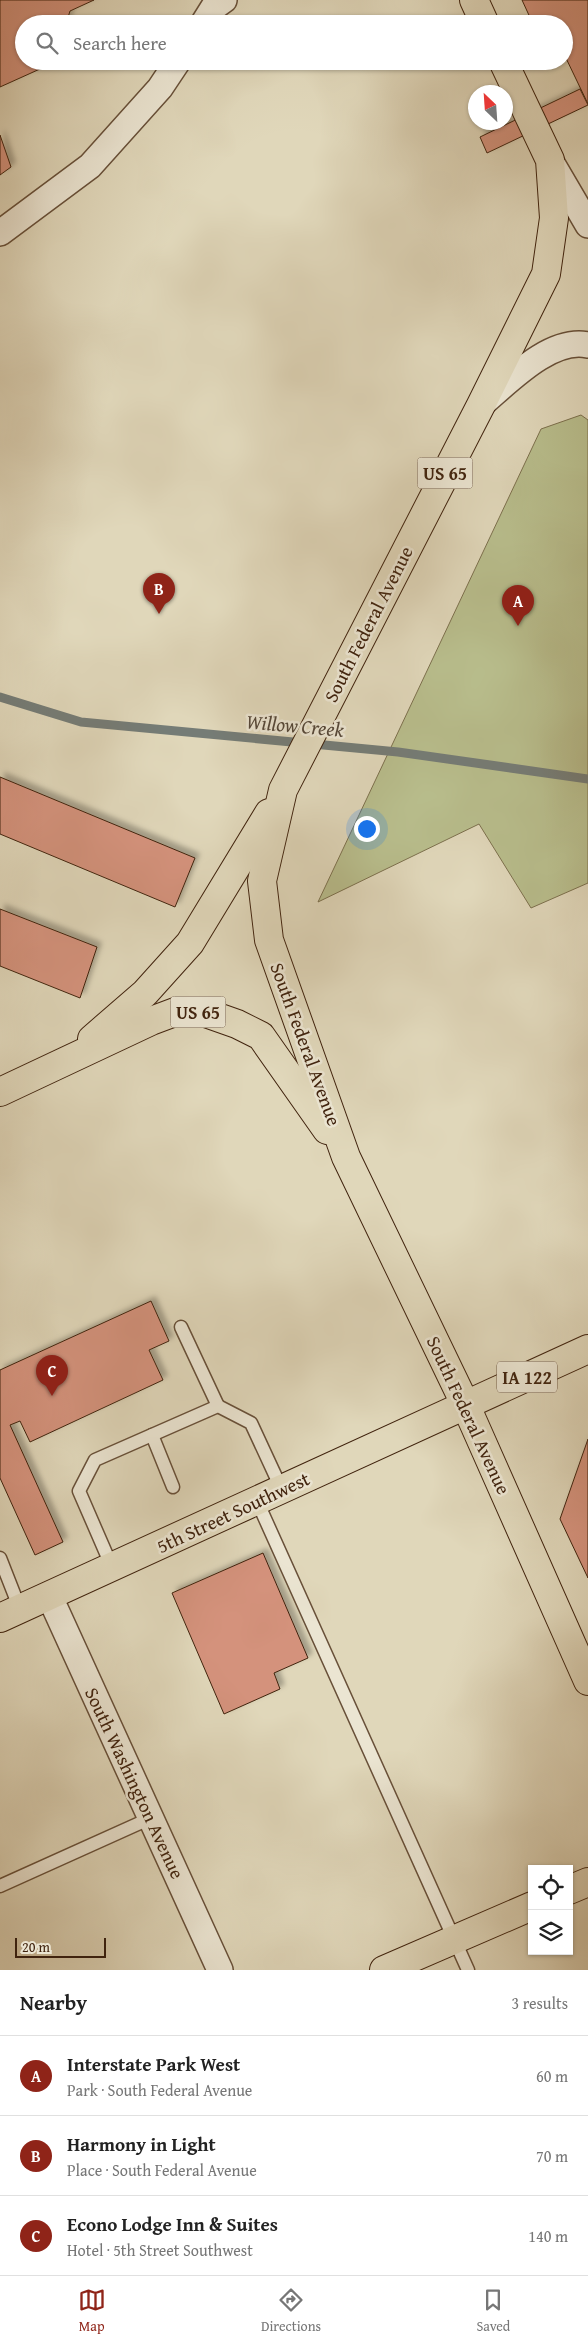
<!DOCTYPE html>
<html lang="en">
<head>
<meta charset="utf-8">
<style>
	body { margin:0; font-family:"Gentium Book Plus",serif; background:#f6f6f6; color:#222 }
	.controls { position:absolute; right:15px; bottom:15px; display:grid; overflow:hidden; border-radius:0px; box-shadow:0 1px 4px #0004 }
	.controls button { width:45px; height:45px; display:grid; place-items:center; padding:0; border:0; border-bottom:1px solid #e0e0e0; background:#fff; color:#222; font:25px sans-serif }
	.compass { position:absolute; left:468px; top:85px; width:45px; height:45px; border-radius:50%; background:#fff; box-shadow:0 1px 4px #0004; rotate:335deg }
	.scale { position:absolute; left:15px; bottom:12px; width:91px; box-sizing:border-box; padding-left:5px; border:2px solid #40230e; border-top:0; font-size:14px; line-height:18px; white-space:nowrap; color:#40230e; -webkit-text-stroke:4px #ebe5d2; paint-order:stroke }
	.you { position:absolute; left:366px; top:828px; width:18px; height:18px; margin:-12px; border:4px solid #fff; border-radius:50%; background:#1a73e8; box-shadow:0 0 0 8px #1a73e833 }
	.badge { display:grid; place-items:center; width:32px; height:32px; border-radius:50%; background:#8f2418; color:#fff; font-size:16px; font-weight:700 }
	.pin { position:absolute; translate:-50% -41px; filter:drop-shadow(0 1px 2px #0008) }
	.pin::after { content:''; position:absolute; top:26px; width:18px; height:15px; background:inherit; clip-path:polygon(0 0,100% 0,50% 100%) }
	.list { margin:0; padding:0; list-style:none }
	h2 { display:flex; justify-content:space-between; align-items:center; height:65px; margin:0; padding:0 20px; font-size:21px }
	h2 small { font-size:16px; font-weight:400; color:#767676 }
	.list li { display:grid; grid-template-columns:32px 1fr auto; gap:15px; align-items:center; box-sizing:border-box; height:80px; padding:0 20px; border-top:1px solid #e0e0e0 }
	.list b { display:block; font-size:19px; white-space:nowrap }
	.list p { margin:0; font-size:16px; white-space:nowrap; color:#767676 }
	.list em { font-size:16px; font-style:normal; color:#767676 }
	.icon { flex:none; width:28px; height:28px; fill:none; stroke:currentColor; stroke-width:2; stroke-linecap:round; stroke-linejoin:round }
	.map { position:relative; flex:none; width:588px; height:1970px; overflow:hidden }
	.search { position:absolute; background:#fff; box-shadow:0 1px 4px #0004; left:15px; right:15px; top:15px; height:55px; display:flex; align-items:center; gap:12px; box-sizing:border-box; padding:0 18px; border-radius:28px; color:#767676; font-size:19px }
	.sheet { height:305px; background:#fff }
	nav { display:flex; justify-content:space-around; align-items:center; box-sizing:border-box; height:70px; border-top:1px solid #e0e0e0; background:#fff; font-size:14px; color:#767676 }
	nav a { display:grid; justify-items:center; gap:2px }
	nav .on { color:#8f2418 }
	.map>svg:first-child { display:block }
	.green { fill:#b8bd8c; stroke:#7c704d }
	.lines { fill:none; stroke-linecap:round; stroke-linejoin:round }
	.stream { stroke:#757c76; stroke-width:9 }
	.building { fill:#d4927c; stroke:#40230e; filter:url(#shadow) }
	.lane-casing { stroke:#685039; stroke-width:15 }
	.street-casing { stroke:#685039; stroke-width:28 }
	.primary-casing { stroke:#40230e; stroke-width:30 }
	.lane { stroke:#ebe5d2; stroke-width:12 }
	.street { stroke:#ebe5d2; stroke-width:25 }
	.primary { stroke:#e0d7ba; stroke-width:28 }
	.labels { text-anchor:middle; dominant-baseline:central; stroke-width:5; stroke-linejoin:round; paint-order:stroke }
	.shield { fill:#ebe5d2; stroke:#735d49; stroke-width:1 }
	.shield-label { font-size:18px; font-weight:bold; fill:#40230e }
	.street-label { font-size:19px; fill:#40230e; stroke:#ebe5d2 }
	.water-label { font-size:20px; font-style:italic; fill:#564839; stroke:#ebe5d2 }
</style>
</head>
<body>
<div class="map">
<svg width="588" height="1970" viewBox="0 0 588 1970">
	<defs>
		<filter id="shadow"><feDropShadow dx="4.5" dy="-4.5" stdDeviation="2.5" flood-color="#0004"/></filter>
	</defs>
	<rect width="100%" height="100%" fill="#e0d7ba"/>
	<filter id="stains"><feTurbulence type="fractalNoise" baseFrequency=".004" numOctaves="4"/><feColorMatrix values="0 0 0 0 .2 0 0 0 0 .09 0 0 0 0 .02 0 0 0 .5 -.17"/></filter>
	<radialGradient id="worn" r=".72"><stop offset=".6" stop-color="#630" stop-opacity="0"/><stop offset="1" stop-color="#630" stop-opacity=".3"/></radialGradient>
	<polygon class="green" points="581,415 588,420 588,883 531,908 479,824 318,902 541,429"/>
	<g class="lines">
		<polyline class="stream" points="0,697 81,722 398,752 588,779"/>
	</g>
	<g class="building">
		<polygon points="0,0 94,0 70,11 66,24 24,24 24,61 52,61 51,64 0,87"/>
		<polygon points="522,0 588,0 588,104 564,54 564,24 533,24"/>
		<polygon points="580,89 588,105 487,153 480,137"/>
		<polygon points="0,135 11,167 0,175"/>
		<polygon points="0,777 195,858 175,907 0,834"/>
		<polygon points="0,909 97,947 80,998 0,966"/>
		<polygon points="151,1301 169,1341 149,1350 163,1380 30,1442 20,1421 10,1425 63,1542 35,1555 0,1478 0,1370"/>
		<polygon points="588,1439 588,1578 560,1519"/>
		<polygon points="263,1553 308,1658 274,1673 280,1689 224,1714 172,1593"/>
	</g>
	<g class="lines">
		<g class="lane-casing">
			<g id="lane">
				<polyline points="181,1327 218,1406"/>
				<polyline points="152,1435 173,1487"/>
				<polyline points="257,1501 468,1970"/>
				<polyline points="0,1558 20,1609"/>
				<polyline points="112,1567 79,1491 95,1460 218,1406 251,1423 282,1490"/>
				<polyline points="0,1886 151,1818"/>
			</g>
		</g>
		<g class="street-casing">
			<g id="street">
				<polyline points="203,24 213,8 224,0"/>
				<polyline points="550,160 588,225"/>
				<polyline points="0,233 90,166 160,88 178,61"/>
				<path d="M483,403C509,381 551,337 588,345"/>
				<polyline points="49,1595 220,1970"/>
			</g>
		</g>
		<g class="primary-casing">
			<g id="primary">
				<polyline points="474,0 485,24"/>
				<polyline points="503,61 550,160 554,218 546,274 481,405 283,790 262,881 269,940 346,1157 466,1406 588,1681"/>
				<polyline points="92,1039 145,993 190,943 269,813"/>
				<polyline points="0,1092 151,1021 175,1012 203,1012 237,1024 261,1036 327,1130"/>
				<polyline points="0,1618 588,1349"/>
				<polyline points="569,1890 588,1882"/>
				<polyline points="384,1970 532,1906"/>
			</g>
		</g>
		<use href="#lane" class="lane"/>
		<use href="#street" class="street"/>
		<use href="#primary" class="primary"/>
	</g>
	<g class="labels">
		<g class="shield">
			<rect x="417.5" y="457.5" width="55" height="31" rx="4"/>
			<rect x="170.5" y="996.5" width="55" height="31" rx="4"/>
			<rect x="497" y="1361.5" width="60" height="31" rx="4"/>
		</g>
		<g class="shield-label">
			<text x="445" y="473">US 65</text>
			<text x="198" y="1012">US 65</text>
			<text x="527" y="1377">IA 122</text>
		</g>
		<g class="street-label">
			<text transform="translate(368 624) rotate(-63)">South Federal Avenue</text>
			<text transform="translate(306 1044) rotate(70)">South Federal Avenue</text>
			<text transform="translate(469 1415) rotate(65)">South Federal Avenue</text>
			<text transform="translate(233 1512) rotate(-25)">5th Street Southwest</text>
			<text transform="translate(135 1783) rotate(65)">South Washington Avenue</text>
		</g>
		<g class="water-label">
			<text transform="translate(295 725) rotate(5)">Willow Creek</text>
		</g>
	</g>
	<rect width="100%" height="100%" filter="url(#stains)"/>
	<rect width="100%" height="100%" fill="url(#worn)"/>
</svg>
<div class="controls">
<button><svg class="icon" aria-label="locate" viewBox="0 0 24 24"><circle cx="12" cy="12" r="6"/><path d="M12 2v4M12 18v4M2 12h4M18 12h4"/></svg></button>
<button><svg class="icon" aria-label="layers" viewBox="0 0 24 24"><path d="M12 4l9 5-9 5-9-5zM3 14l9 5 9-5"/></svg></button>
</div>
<svg class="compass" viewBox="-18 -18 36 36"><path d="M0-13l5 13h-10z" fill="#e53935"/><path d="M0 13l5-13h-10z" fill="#767676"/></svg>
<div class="scale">20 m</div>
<div class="you"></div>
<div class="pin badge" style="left:518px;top:626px">A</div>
<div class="pin badge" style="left:159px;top:614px">B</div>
<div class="pin badge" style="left:52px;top:1396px">C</div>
<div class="search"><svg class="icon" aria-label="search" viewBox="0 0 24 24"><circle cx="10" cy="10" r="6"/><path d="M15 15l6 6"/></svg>Search here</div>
</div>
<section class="sheet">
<h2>Nearby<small>3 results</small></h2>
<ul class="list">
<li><span class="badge">A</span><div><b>Interstate Park West</b><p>Park · South Federal Avenue</p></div><em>60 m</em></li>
<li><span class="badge">B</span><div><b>Harmony in Light</b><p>Place · South Federal Avenue</p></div><em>70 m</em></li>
<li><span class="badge">C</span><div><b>Econo Lodge Inn &amp; Suites</b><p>Hotel · 5th Street Southwest</p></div><em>140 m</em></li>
</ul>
</section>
<nav>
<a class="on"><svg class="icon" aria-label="map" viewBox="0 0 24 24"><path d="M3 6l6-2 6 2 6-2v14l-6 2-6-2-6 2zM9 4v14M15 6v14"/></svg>Map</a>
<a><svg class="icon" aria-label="directions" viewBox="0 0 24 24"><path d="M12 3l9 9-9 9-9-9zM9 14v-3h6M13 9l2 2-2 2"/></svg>Directions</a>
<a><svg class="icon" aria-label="saved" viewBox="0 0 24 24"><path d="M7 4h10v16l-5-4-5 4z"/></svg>Saved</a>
</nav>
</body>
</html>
